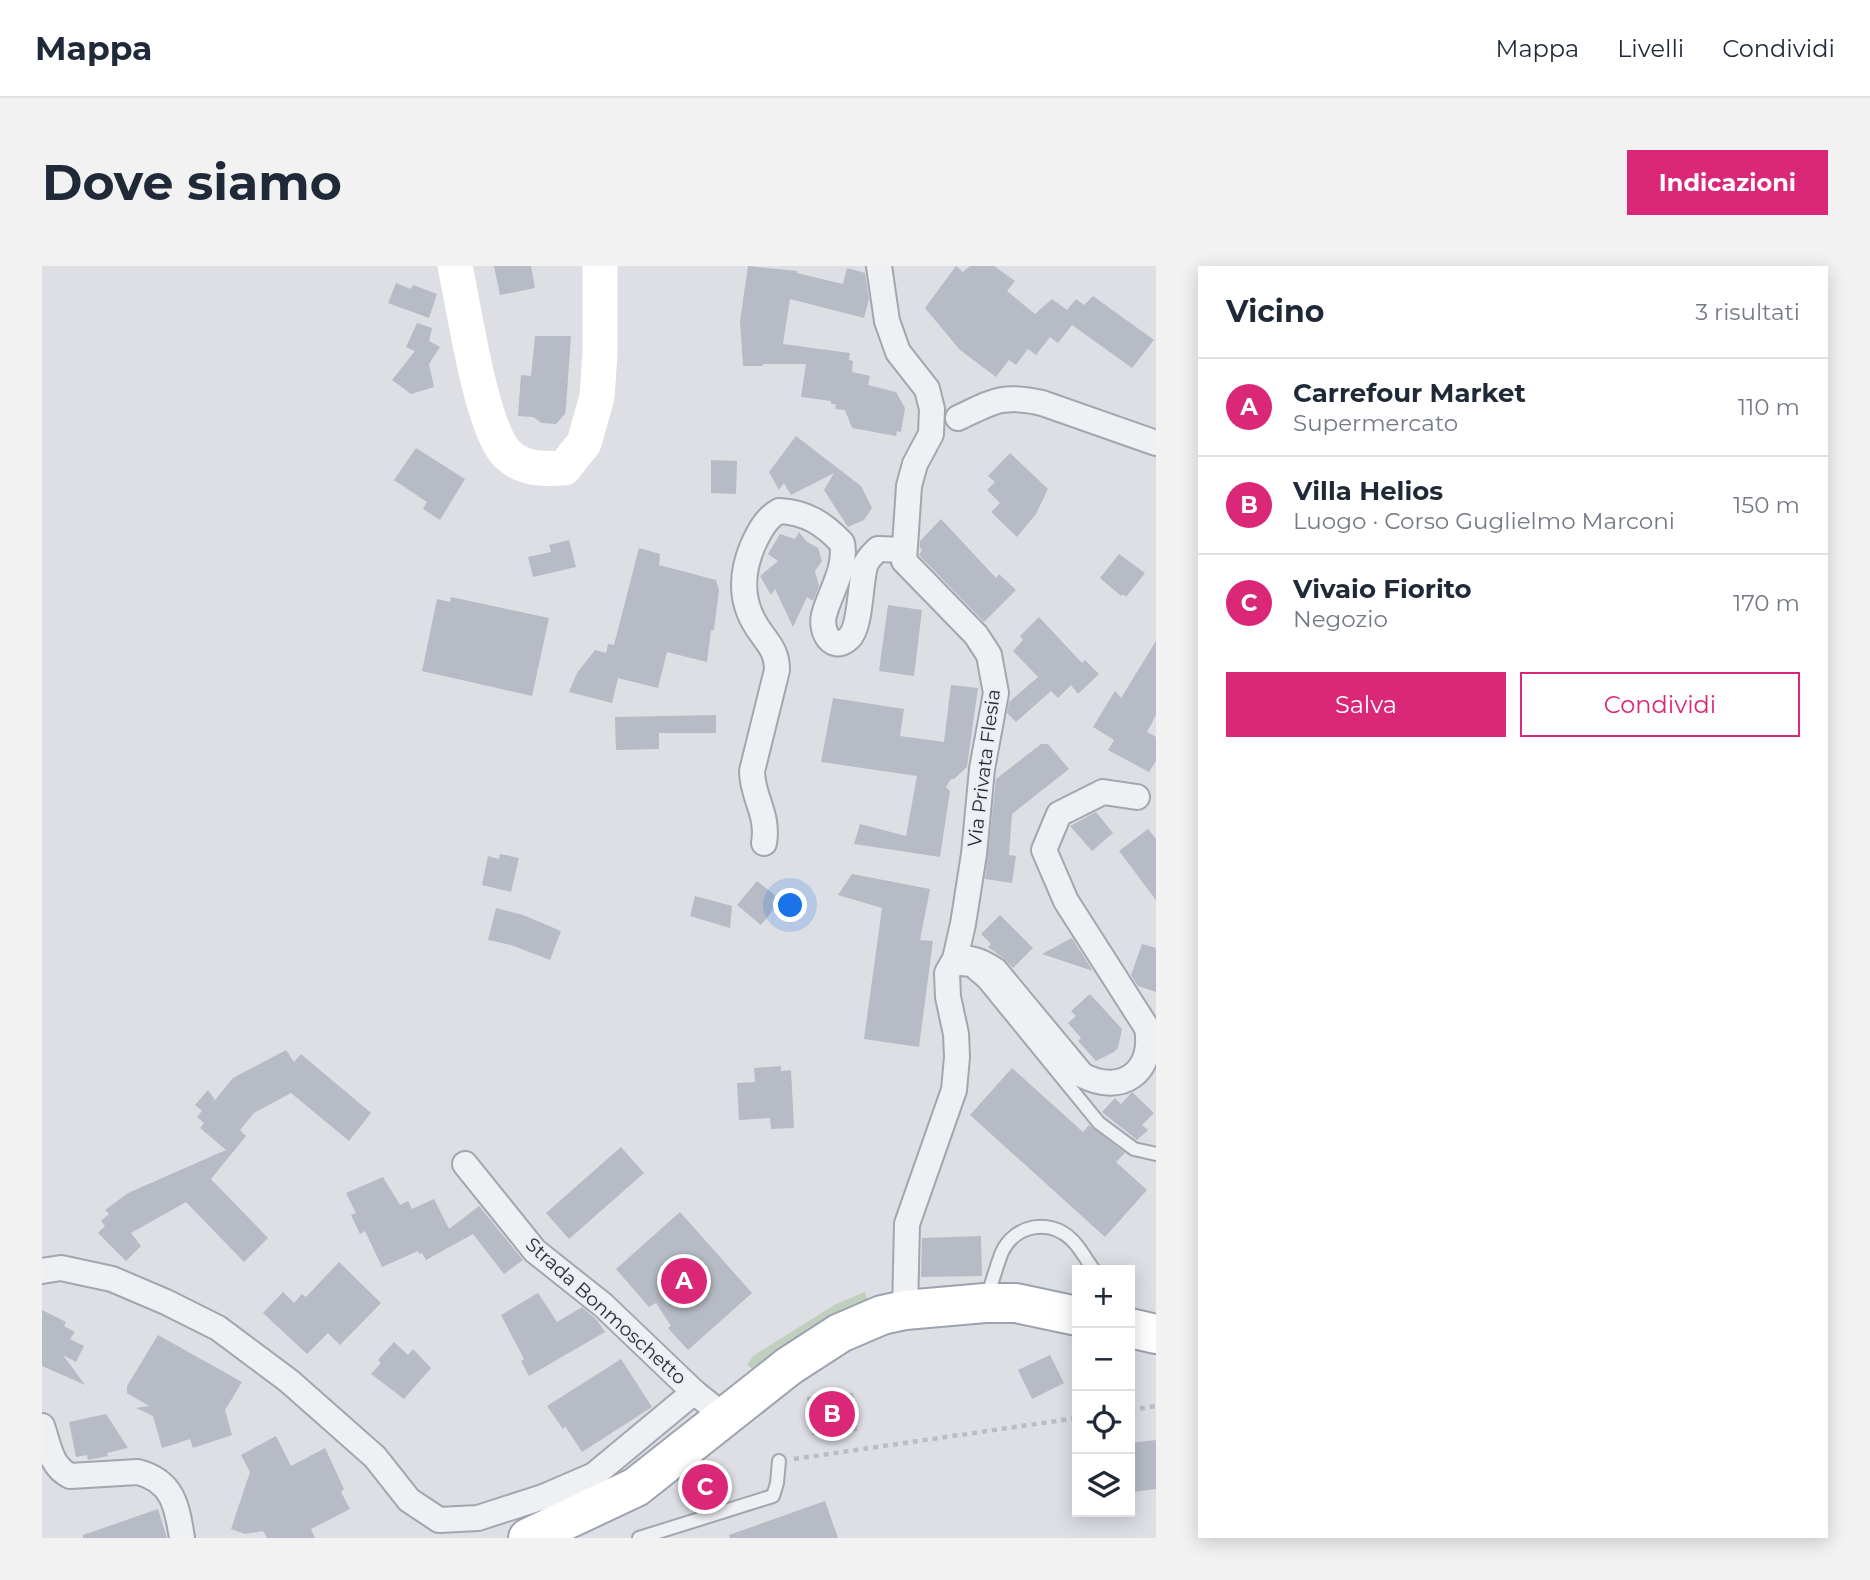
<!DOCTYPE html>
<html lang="it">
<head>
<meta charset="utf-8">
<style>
	body { margin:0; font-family:Montserrat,sans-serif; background:#f2f2f3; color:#1f2937 }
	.controls { position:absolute; right:21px; bottom:21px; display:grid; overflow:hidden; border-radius:0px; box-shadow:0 4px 18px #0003 }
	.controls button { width:63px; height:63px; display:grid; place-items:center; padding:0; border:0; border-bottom:2px solid #e0e1e3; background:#fff; color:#1f2937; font:35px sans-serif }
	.you { position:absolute; left:749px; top:640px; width:24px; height:24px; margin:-18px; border:5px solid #fff; border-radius:50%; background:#1a73e8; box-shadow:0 0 0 10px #1a73e833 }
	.badge { display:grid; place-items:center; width:46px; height:46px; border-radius:50%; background:#db2777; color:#fff; font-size:23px; font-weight:700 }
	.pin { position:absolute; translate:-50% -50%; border:4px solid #fff; box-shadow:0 2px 7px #0006 }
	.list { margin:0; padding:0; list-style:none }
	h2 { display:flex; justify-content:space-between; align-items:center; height:91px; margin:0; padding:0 28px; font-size:30px }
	h2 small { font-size:23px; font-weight:400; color:#747a83 }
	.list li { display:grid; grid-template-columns:46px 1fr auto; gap:21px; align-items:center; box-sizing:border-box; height:98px; padding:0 28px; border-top:2px solid #e0e1e3 }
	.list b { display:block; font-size:26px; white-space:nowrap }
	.list p { margin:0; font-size:23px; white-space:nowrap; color:#747a83 }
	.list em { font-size:23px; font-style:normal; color:#747a83 }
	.actions { display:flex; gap:14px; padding:21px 28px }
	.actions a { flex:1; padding:16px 0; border:2px solid #db2777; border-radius:0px; text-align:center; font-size:24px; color:#db2777 }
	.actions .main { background:#db2777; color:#fff }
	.icon { flex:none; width:38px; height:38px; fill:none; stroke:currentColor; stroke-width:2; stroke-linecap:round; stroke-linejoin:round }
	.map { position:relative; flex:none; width:1114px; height:1272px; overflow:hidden; border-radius:0px }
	header { display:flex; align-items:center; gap:42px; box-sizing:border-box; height:98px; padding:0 35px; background:#fff; border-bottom:2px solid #e0e1e3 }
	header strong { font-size:33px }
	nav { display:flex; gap:38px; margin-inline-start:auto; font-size:24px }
	.intro { display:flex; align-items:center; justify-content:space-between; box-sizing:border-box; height:168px; padding:0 42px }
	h1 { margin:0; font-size:49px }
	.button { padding:18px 32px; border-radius:0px; background:#db2777; color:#fff; font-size:24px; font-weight:700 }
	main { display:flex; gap:42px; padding:0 42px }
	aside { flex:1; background:#fff; border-radius:0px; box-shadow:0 4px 18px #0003 }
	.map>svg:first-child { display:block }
	.grass { fill:#c1cfbe }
	.building { fill:#b7bbc5 }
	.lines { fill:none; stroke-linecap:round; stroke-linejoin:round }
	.service-casing { stroke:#a3a6ae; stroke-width:16 }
	.minor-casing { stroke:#a3a6ae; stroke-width:28 }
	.primary-casing { stroke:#9da2b0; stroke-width:42 }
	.path { stroke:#bbbdc4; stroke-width:4.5; stroke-dasharray:5 5; stroke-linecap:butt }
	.service { stroke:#eff0f4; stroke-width:12 }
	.minor { stroke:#eff0f4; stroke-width:24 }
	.secondary { stroke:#fff; stroke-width:35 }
	.primary { stroke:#fff; stroke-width:38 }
	.labels { text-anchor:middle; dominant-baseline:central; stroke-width:5; stroke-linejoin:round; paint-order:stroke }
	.street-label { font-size:19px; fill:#272c3a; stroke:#eceef3 }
</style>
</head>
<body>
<header>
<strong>Mappa</strong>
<nav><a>Mappa</a><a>Livelli</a><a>Condividi</a></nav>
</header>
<div class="intro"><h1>Dove siamo</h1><a class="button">Indicazioni</a></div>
<main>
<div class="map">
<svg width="1114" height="1272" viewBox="0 0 1114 1272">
	<rect width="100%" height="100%" fill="#dddfe5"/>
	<path class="grass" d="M823,1026L827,1038C781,1053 750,1073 714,1106L705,1099L711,1090L794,1038Z"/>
	<g class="building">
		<polygon points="452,0 489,0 493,22 458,29"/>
		<polygon points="706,0 755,5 755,7 801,18 805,2 823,7 827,33 822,52 748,33 741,78 808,87 807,94 811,95 810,106 828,110 826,119 854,126 863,142 859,166 855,165 854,170 810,162 803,144 793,143 794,138 789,138 789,135 759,131 764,98 721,98 721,100 701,100 698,55"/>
		<polygon points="914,0 921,6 928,0 952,0 973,15 965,25 993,48 1010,33 1025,44 1034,33 1042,39 1051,30 1112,74 1090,102 1030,59 1016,77 1008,71 994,89 986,83 974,99 967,94 954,111 918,84 883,42"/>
		<polygon points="354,17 369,23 371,19 395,28 387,52 346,37"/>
		<polygon points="375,57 390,62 387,75 398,81 387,98 392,121 369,128 350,114 373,85 364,81"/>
		<polygon points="493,70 529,70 524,141 523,148 514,158 500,157 491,151 476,150 479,109 489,110"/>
		<polygon points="754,170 819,220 830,242 822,254 806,261 782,224 792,207 749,229 742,217 737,224 727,206"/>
		<polygon points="374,182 423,213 398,254 381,243 385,236 352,214"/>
		<polygon points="968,187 1006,223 994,248 975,271 949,246 958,237 945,224 953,216 946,210"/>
		<polygon points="669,194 695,195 694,228 669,227"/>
		<polygon points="899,253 954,312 957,308 974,324 942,356 877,289 880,284 878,282 878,275"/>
		<polygon points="757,266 764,275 776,282 780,295 773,305 777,320 771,335 765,331 751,361 733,323 729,329 718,310 736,295 726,288 738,268 753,273"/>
		<polygon points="527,274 534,301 491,311 486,291 509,286 507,279"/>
		<polygon points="597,282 618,288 617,299 674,314 677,324 672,364 669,364 665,396 625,386 616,422 576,412 570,437 527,426 535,407 553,384 564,387 566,378 572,379"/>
		<polygon points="1077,288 1103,307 1084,331 1081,328 1079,330 1058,312"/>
		<polygon points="409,331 507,352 490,430 380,405 395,333 408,336"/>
		<polygon points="846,339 880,344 872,410 837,405"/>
		<polygon points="997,351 1040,397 1043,394 1057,408 1036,428 1029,419 1016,432 1009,425 974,456 965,447 967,436 996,411 971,385 981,374 978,370"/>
		<polygon points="1114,375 1114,449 1105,466 1114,471 1114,495 1107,506 1066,484 1072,474 1051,461 1073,425 1079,432"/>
		<polygon points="909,419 936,422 925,501 912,513 909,513 904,521 908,525 898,591 812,578 818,558 864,570 875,510 779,496 791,432 862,443 858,470 902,476"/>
		<polygon points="674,449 674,467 617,467 617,483 574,484 573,451"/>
		<polygon points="999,478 1006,478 1027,503 970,548 967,589 974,590 970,617 943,613 954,513"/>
		<polygon points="1054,546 1071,567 1050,585 1028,560"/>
		<polygon points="1106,563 1114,573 1114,634 1077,585"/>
		<polygon points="458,588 477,592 469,626 440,619 446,590 457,593"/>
		<polygon points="810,608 888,623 878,674 891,675 877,781 822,773 840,642 796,629"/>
		<polygon points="715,615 739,634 719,659 695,639"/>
		<polygon points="653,630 690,640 688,662 648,650"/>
		<polygon points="454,642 481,649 519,665 508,694 469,679 446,674"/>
		<polygon points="958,649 991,682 971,702 961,692 946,681 949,678 939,668"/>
		<polygon points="1030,672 1049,702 1051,705 1000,688"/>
		<polygon points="1100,678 1114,682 1114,726 1096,720 1089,709"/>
		<polygon points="1048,728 1080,763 1076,782 1072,786 1054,795 1036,775 1039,772 1026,757 1034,750 1029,745"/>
		<polygon points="244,784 252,796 259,788 329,847 307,875 249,827 212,847 198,864 204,870 169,913 226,972 202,996 144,936 89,967 99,980 84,995 56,967 63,960 59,955 67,948 63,944 86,927 184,884 158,862 162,857 155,851 160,845 153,839 166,824 173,834 191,812"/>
		<polygon points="739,800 739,805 749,804 752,862 729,863 728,852 697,854 695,817 713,816 712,802"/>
		<polygon points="970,802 1041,866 1047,859 1083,887 1074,896 1105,924 1063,971 928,849"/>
		<polygon points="1090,826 1112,847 1100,859 1106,864 1095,874 1060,846 1073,832 1079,838"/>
		<polygon points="579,881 602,907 527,973 504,947"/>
		<polygon points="341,911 358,939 366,935 370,943 392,933 407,963 437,940 481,994 462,1008 431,968 384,994 380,987 377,988 376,985 340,1001 323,965 318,968 309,949 314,947 304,927"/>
		<polygon points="638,946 710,1027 646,1084 626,1062 629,1060 614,1037 607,1041 574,1003"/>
		<polygon points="939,970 940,1010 879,1011 880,972"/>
		<polygon points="297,996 339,1037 298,1079 286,1067 265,1088 221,1047 241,1026 252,1037 260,1028 264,1031"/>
		<polygon points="496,1027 515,1056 540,1041 555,1054 563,1066 487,1110 479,1095 482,1093 459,1049"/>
		<polygon points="0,1044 24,1056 22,1060 33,1066 28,1073 42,1080 34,1096 21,1089 43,1119 0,1100"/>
		<polygon points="116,1069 200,1116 183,1144 190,1169 151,1182 148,1173 120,1182 111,1150 94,1142 107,1140 85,1127 85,1120"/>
		<polygon points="352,1076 366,1089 371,1083 389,1102 362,1133 329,1108 339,1097 336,1094"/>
		<polygon points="1008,1089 1022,1117 990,1133 976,1104"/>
		<polygon points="579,1093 610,1141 540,1186 523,1160 521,1163 505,1140"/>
		<polygon points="811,1127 815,1165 770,1169 765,1131"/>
		<polygon points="64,1148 86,1182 65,1187 66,1190 46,1194 45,1189 34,1191 27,1156"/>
		<polygon points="234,1170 249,1200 283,1182 302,1223 299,1226 308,1243 269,1263 273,1272 225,1272 221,1265 203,1268 189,1263 208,1206 199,1189"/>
		<polygon points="1114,1174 1114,1223 1090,1226 1088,1177"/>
		<polygon points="783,1235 796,1272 688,1272 687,1269"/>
		<polygon points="116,1243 125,1272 41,1272 41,1269"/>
	</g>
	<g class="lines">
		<g class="service-casing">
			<g id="service">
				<polyline points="919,703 928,704 942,716 1057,857 1092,883 1114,888"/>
				<path d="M944,1033C950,1018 954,1001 960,986C973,959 1007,952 1029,973C1038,981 1044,994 1052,1004"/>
				<polyline points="597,1272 731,1230 735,1217 737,1195"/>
			</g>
		</g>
		<g class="minor-casing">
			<g id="minor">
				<polyline points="837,0 845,55 856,86 885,123 890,143 889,168 873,198 867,220 862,295 934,369 947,389 954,427 940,503 932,588 921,658 913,693 905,707 906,731 914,768 915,791 912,824 865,958 863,1044"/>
				<path d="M916,152C952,135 960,128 1000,137L1114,177"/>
				<path d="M722,577C727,548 710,531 710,505L735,404C735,384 726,378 715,361C698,335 699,307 711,279C717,266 724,252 737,245C764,246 782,258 800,277C805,302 788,326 782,349C778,365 790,388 807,372C819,361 818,317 823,300C825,293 831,288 836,283L862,284"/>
				<path d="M913,693C930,691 939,695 953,704L1040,809C1079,830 1113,806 1105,762L1024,635L1002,584L1017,548L1061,526L1095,531"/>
				<polyline points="423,898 493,985 561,1039 652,1126 682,1150"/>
				<polyline points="0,1005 19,1002 70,1013 124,1036 176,1062 247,1115 333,1191 367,1234 397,1254 436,1252 501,1231 552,1209 652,1126"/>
				<path d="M0,1160C7,1179 8,1200 28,1210L96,1206C131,1215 135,1240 140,1272"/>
			</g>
		</g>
		<g class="primary-casing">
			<g id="primary">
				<polyline points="1088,1062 1114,1068"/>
				<polyline points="486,1272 594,1221 747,1100 798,1067 840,1049 863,1044 943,1037 974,1037 1035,1050"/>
			</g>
		</g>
		<g class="path">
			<polyline points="1088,1144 1114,1140"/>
			<polyline points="752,1193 1035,1152"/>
		</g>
		<use href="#service" class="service"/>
		<use href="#minor" class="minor"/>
		<path class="secondary" d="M413,0C422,41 439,162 465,188C481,204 502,203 522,202L542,177L555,131L558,87V0"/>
		<use href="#primary" class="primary"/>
	</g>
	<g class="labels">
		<g class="street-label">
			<text transform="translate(942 502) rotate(-83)">Via Privata Flesia</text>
			<text transform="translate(564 1045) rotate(42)">Strada Bonmoschetto</text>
		</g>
	</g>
</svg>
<div class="controls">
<button>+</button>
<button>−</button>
<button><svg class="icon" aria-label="locate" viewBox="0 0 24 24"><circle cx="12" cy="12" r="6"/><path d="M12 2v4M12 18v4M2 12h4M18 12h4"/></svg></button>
<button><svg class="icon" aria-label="layers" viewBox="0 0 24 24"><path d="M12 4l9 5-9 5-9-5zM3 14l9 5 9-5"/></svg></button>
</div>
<div class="you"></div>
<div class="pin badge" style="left:642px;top:1015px">A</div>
<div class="pin badge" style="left:790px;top:1148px">B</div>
<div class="pin badge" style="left:663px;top:1221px">C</div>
</div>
<aside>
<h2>Vicino<small>3 risultati</small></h2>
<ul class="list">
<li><span class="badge">A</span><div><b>Carrefour Market</b><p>Supermercato</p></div><em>110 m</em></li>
<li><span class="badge">B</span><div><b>Villa Helios</b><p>Luogo · Corso Guglielmo Marconi</p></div><em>150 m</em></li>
<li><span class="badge">C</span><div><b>Vivaio Fiorito</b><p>Negozio</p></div><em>170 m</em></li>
</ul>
<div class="actions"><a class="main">Salva</a><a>Condividi</a></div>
</aside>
</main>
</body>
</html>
